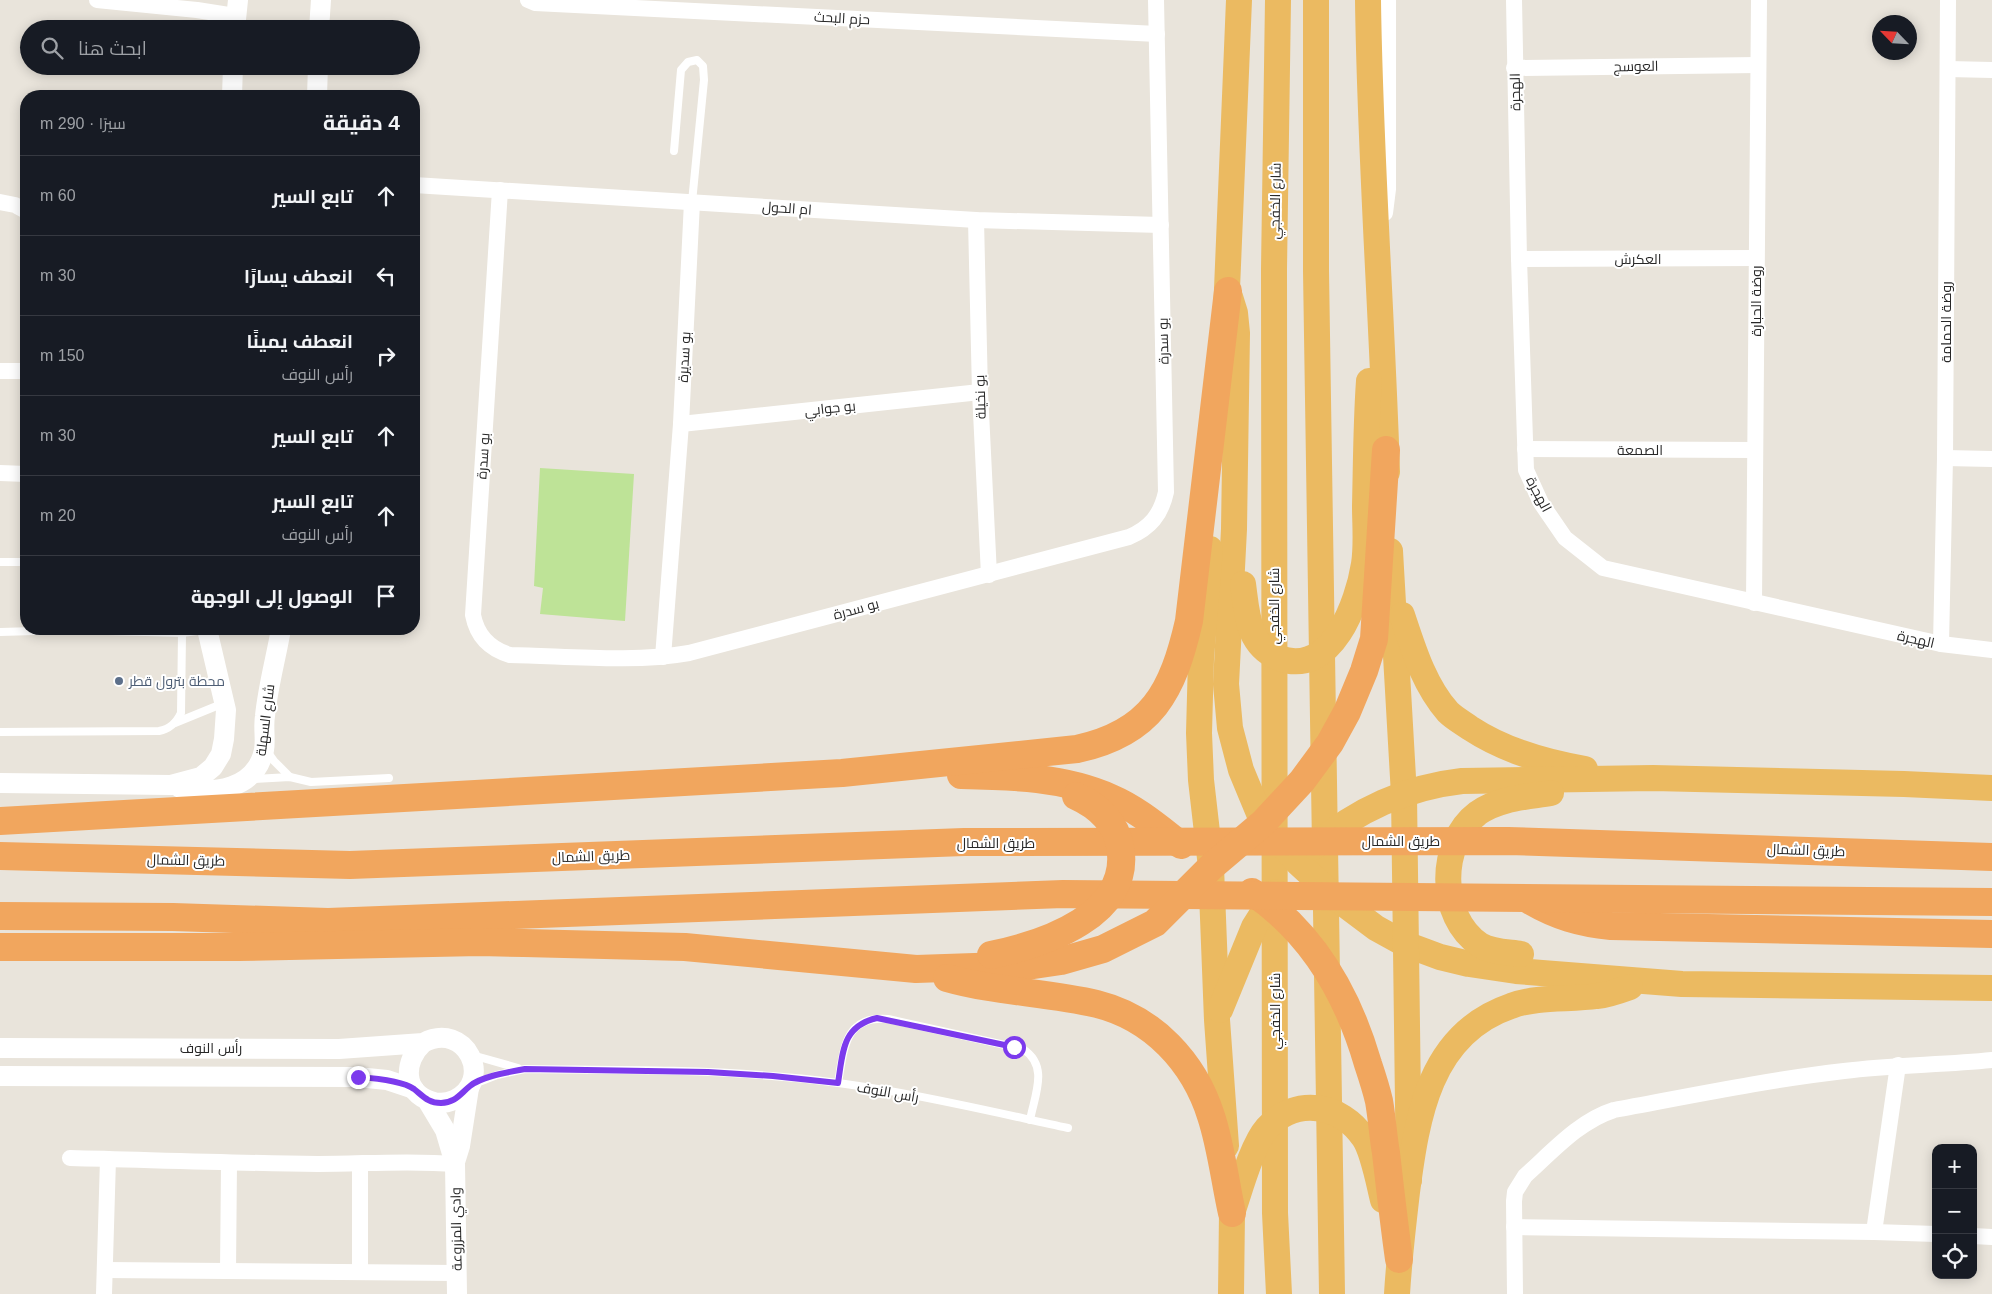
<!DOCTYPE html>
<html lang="ar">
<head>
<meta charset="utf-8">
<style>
	body { margin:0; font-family:Helvetica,Cairo,sans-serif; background:#242831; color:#f1f3f6; direction:rtl }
	.controls { position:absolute; right:15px; bottom:15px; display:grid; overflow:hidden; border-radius:10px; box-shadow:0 2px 12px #0003 }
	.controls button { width:45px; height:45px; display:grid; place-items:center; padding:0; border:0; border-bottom:1px solid #363941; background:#171b24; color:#f1f3f6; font:25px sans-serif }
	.compass { position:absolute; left:1872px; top:15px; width:45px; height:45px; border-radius:50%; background:#171b24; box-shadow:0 2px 12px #0003; rotate:295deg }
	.stop { position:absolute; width:15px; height:15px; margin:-11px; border:4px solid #7c3aed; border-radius:50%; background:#fff }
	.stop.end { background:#7c3aed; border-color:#fff; box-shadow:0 1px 5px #0008 }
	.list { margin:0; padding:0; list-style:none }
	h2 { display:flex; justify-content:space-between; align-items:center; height:65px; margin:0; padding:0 20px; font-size:21px }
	h2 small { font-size:16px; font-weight:400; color:#9ea1a6 }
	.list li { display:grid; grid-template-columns:32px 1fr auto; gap:15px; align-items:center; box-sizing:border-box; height:80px; padding:0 20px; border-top:1px solid #363941 }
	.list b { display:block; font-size:19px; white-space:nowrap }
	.list p { margin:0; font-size:16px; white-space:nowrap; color:#9ea1a6 }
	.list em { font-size:16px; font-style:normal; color:#9ea1a6 }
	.icon { flex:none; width:28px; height:28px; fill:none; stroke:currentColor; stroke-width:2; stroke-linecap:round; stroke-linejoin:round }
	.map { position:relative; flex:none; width:1992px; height:1294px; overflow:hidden; direction:ltr }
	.search { position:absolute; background:#171b24; box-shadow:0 2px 12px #0003; left:20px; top:20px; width:400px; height:55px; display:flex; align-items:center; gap:12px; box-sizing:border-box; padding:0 18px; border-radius:28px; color:#9ea1a6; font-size:19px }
	.panel { position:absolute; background:#171b24; box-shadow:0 2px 12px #0003; left:20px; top:90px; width:400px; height:545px; border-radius:20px; direction:rtl }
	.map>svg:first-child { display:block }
	.pitch { fill:#bee397 }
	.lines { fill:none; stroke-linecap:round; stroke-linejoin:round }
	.service { stroke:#fff; stroke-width:8 }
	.minor { stroke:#fff; stroke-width:16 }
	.tertiary { stroke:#fff; stroke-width:20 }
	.trunk { stroke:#ebba61; stroke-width:26 }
	.motorway { stroke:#f1a65e; stroke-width:28 }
	.route { stroke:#7c3aed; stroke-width:6 }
	.service-dot { fill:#5c6f8a; stroke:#fff; stroke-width:2 }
	.labels { text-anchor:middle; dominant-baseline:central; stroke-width:4; stroke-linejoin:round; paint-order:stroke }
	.street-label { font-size:14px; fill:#282828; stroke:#fff }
	.service-label { font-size:14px; fill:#4e5e75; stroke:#fff; text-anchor:start }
</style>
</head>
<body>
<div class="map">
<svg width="1992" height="1294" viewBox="0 0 1992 1294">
	<rect width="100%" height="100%" fill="#e9e4db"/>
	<polygon class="pitch" points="540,468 634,474 625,621 540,614 543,588 534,586"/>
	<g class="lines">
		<g class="service">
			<polyline points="674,151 681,70 688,62 697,60 703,66 704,80 692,202"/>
			<polyline points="0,562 26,562"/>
			<polyline points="0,632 70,630 182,633 205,630"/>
			<polyline points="175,723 224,703"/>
			<path d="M0,732L159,731C170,729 176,723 181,713L182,633"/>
			<polyline points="267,751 274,761 290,777"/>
			<polyline points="254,779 290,777 311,782 389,778"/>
			<polyline points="472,1055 518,1068"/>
			<path d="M838,1083C844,1050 844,1015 888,1019L1023,1049C1049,1066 1035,1094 1030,1120"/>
			<path d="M474,1084L497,1075L525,1069C608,1070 690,1069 772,1076C872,1083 970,1107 1068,1128"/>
		</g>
		<g class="minor">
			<polyline points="97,0 197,10 235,16"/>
			<polyline points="528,0 535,3 1157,34"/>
			<polyline points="1514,0 1519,259 1526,470 1541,503 1565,538 1603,568 1941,644 1992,650"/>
			<polyline points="1514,68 1758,65"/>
			<polyline points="1948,69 1992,70"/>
			<polyline points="414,185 976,220 1161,225"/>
			<path d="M500,190L473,615C477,636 490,649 510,655C567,656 633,663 689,653L1129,537C1150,528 1161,515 1166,492L1156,0"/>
			<polyline points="0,202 15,205 26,211"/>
			<polyline points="1385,213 1388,189 1388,0"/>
			<polyline points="976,220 980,392 989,575"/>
			<polyline points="1519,259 1756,258"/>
			<polyline points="0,371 26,371"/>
			<polyline points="681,424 980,392"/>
			<polyline points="1525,449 1755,450"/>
			<polyline points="1945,458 1992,459"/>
			<polyline points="0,473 26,474"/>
			<polyline points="1754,603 1759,0"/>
			<polyline points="1941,644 1945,458 1948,0"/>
			<polyline points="663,657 681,424 692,202"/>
			<path d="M70,1158C152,1160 235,1163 318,1164C363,1164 409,1160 455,1164"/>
			<polyline points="360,1164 360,1272"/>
			<polyline points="1514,1227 1874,1232 1936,1234"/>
			<polyline points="1874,1232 1898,1065"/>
			<polyline points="1973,1236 1992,1237"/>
			<polyline points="105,1270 456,1273"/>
			<polyline points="228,1271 229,1163"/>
			<polyline points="104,1294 108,1159"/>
			<path d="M1515,1294L1514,1201L1515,1192L1525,1176C1552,1152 1579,1121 1614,1110C1690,1096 1766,1080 1844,1071C1893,1065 1943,1065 1992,1060"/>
		</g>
		<g class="tertiary">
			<polyline points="235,29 238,0"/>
			<polyline points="319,29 321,0"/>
			<polyline points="232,96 233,66"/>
			<polyline points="317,96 318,66"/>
			<polyline points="0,783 171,785 201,777 213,767 221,754 224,739 226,710 207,629"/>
			<path d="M180,788C214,795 256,789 264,750C266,739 263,727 265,716C268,686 276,658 281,629"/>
			<path d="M0,1048L339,1049L423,1043C466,1020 495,1081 454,1100C447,1103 439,1104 431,1101C403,1093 403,1061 423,1043"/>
			<polyline points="0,1076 357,1077 387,1080 414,1089"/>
			<polyline points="427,1100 445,1130 455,1164 457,1294"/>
			<polyline points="455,1162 460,1146 469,1088"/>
		</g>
		<g class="trunk">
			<polyline points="1278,0 1274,269 1275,1213 1279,1294"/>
			<polyline points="1316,0 1316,271 1332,1294"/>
			<path d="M1368,0C1370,157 1382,314 1387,472"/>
			<polyline points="1230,297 1235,313 1237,333 1234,529 1226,684 1230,728 1241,770 1263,823 1298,863 1336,898 1376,928 1405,944 1440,957 1469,964 1516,971 1682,984 1992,988"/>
			<polyline points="1226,313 1239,0"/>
			<polyline points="1210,549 1201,659 1199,733 1201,780 1211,867 1217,1020 1226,1146"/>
			<polyline points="1390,551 1404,795 1409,1180"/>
			<path d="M1243,584C1247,613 1247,645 1279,658C1332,678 1358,602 1364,564C1367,545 1365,525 1365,506C1366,464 1366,423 1369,381"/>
			<path d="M1402,615C1413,648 1424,685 1448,712C1454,718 1463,723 1470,728C1505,751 1544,762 1585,769"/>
			<path d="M1314,847C1355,810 1408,787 1462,781L1653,778L1904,784L1992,788"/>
			<path d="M1521,954C1508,952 1491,952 1480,945C1438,917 1438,843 1478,813C1499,798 1527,797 1551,793"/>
			<polyline points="1220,1010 1254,927 1276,892"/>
			<polyline points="1230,1190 1232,1213 1231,1294"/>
			<path d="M1232,1213C1240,1190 1252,1145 1267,1128C1296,1096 1341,1104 1364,1138C1373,1151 1379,1184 1383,1200"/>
			<path d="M1397,1294C1399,1260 1403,1226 1407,1192C1417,1117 1429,1034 1511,1006C1538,996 1569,1000 1597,996C1608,995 1619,991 1630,987"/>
		</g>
		<g class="motorway">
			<path d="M961,775C1012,776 1064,777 1111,798C1137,809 1159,828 1181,845"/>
			<path d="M0,821L842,773L1077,749C1152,733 1173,691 1189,621L1228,291"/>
			<polyline points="0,856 350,865 964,842 1508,841 1992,857"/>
			<path d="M1252,892C1313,933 1348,995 1368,1064C1372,1076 1376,1088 1379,1101C1382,1118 1383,1136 1386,1153C1390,1188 1394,1224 1399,1259"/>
			<path d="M1529,900C1556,916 1580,923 1611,926L1992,934"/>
			<polyline points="0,916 173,917 328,922 1063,894 1992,902"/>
			<polyline points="0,947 238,947 480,942 524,943 685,947 916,969 1034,965 1061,961 1103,949 1155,923 1211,867 1263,823 1302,781 1330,743 1347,712 1364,671 1374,639 1386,450"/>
			<path d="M991,955C1044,944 1133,915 1120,846C1115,821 1098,806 1076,796"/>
			<path d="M947,978C996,992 1047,992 1097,1004C1153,1018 1194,1062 1211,1116C1221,1146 1225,1182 1232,1213"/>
		</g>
	</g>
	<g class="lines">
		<path class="route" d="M358,1077C372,1078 403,1081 414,1089C423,1096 428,1103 441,1103C455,1103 460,1094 470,1086C482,1076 510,1072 525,1069L708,1072L773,1076L838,1083C843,1052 842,1026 877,1018L1014,1047"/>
	</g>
	<circle class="service-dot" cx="119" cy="681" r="5"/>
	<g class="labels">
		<g class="street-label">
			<text transform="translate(842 18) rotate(3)">حزم البحث</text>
			<text transform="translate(1636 66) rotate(-1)">العوسج</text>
			<text transform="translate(1515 92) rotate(-91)">الهجرة</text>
			<text transform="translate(1275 201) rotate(-89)">شارع الخفجي</text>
			<text transform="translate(787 208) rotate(4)">ام الحول</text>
			<text x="1638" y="259">العكرش</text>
			<text transform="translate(1756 301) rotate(-90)">روضة الحبارة</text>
			<text transform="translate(1946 322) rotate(-90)">روضة الحمامة</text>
			<text transform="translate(1163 341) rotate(-91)">بو سدرة</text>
			<text transform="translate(684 357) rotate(-87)">بو سديرة</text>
			<text transform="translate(980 397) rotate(-92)">بو نخيلة</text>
			<text transform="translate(830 408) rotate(-6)">بو جوابي</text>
			<text x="1640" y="450">الصمعة</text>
			<text transform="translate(483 456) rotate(-86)">بو سدرة</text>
			<text transform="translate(1539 494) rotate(62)">الهجرة</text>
			<text transform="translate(1274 606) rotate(-90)">شارع الخفجي</text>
			<text transform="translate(856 609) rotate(-15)">بو سدرة</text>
			<text transform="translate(1916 639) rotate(13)">الهجرة</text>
			<text transform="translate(265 720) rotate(-83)">شارع السهلة</text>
			<text x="1401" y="841">طريق الشمال</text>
			<text x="996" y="843">طريق الشمال</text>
			<text transform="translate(1806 850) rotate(2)">طريق الشمال</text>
			<text transform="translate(591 856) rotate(-2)">طريق الشمال</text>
			<text transform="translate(186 860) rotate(1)">طريق الشمال</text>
			<text transform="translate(1275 1011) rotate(-90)">شارع الخفجي</text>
			<text x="211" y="1048">رأس النوف</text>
			<text transform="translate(888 1092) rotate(10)">رأس النوف</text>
			<text transform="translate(456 1229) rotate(-91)">وادي المزروعة</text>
		</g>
		<g class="service-label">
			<text x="129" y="681">محطة بترول قطر</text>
		</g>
	</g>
</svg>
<div class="controls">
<button>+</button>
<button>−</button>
<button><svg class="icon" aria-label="locate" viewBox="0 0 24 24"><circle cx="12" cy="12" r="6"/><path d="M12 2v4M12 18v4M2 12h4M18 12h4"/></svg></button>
</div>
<svg class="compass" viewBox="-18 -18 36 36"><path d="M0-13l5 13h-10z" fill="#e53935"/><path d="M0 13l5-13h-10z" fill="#9ea1a6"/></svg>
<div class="stop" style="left:1014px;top:1047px"></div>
<div class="stop end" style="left:358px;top:1077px"></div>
<div class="search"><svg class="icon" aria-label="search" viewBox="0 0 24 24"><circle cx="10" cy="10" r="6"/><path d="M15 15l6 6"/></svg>ابحث هنا</div>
<section class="panel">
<h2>4 دقيقة<small>سيرًا · 290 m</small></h2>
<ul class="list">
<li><svg class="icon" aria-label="ahead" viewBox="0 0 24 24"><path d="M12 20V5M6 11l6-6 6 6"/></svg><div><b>تابع السير</b></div><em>60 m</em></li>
<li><svg class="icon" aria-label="left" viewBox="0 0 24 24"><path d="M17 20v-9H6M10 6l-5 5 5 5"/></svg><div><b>انعطف يسارًا</b></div><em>30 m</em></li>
<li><svg class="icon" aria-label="right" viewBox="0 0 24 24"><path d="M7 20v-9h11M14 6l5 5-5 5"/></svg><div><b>انعطف يمينًا</b><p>رأس النوف</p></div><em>150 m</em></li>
<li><svg class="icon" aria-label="ahead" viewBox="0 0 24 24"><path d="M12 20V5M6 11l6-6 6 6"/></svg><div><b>تابع السير</b></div><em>30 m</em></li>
<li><svg class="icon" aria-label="ahead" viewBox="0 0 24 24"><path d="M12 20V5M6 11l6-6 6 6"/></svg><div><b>تابع السير</b><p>رأس النوف</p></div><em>20 m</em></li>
<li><svg class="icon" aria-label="arrive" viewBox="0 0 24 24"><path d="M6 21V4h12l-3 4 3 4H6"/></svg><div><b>الوصول إلى الوجهة</b></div></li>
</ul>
</section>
</div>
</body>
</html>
